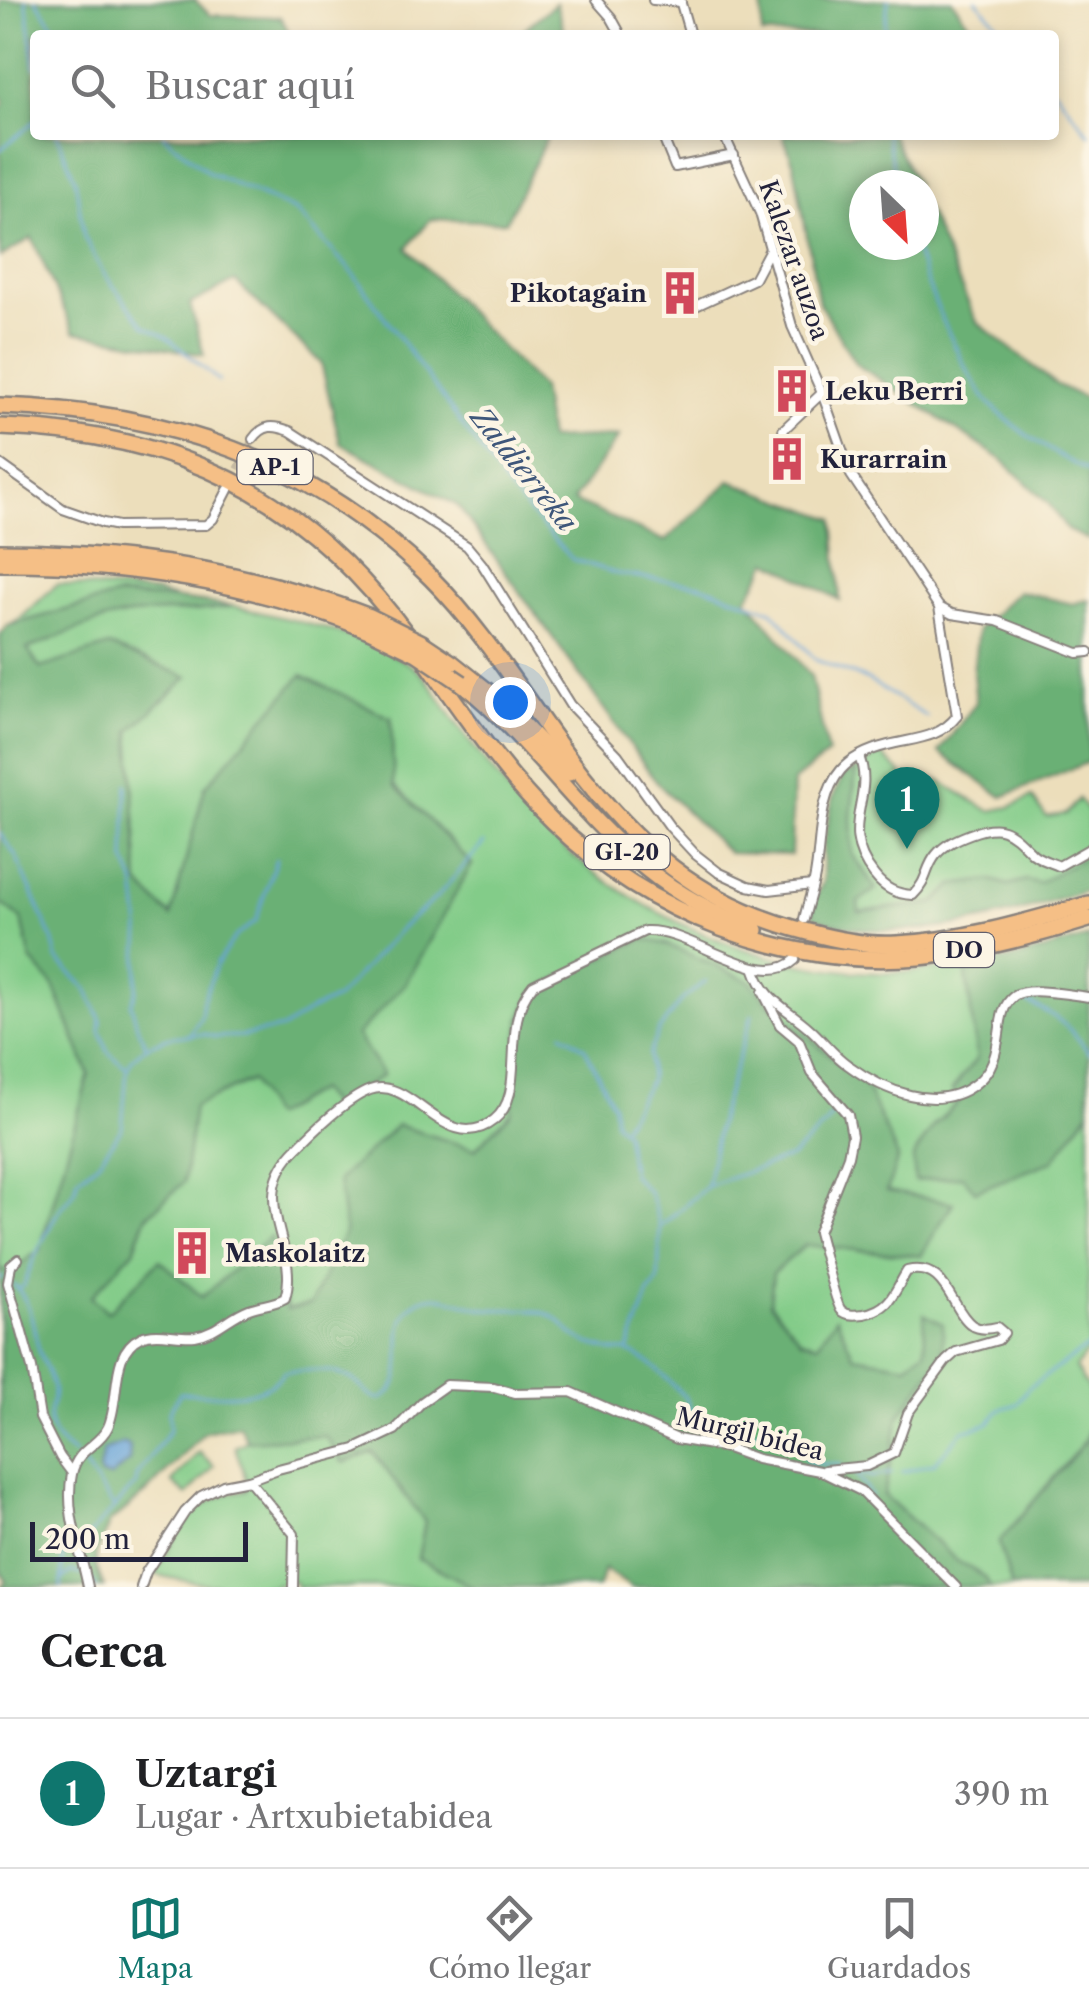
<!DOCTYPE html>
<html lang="es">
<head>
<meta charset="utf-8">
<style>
	body { margin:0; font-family:"Libre Caslon Text",serif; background:#f6f6f6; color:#202124 }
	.compass { position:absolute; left:849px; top:170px; width:90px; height:90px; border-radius:50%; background:#fff; box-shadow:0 5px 15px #0003; rotate:155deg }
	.scale { position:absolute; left:30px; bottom:25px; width:218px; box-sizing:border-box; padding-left:10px; border:5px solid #22223b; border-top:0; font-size:28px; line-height:35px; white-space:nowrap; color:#22223b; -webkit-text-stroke:8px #fcf5e5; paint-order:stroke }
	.you { position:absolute; left:510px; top:702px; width:35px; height:35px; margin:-25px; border:8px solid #fff; border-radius:50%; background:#1a73e8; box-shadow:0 0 0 15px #1a73e833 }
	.badge { display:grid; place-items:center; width:65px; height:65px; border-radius:50%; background:#0f766e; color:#fff; font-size:32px; font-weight:700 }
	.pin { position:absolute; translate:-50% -82px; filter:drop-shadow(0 2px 5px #0008) }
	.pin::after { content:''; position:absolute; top:52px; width:35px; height:30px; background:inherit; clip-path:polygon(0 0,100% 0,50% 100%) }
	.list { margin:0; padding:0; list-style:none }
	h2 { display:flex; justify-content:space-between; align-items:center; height:130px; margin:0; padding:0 40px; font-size:42px }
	h2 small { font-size:32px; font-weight:400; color:#757577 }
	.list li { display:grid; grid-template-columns:65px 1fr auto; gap:30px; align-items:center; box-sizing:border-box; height:150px; padding:0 40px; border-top:2px solid #e0e0e0 }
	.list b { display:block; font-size:38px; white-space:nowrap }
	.list p { margin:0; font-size:32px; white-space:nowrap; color:#757577 }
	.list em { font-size:32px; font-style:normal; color:#757577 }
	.icon { flex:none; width:55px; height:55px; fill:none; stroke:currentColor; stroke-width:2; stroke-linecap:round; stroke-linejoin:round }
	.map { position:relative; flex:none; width:1089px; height:1587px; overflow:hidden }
	.search { position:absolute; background:#fff; box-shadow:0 5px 15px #0003; left:30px; right:30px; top:30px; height:110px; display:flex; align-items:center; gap:25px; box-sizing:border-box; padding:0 35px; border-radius:10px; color:#757577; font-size:38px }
	.sheet { height:280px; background:#fff }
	nav { display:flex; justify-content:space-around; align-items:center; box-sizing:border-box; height:140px; border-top:2px solid #e0e0e0; background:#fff; font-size:28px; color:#757577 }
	nav a { display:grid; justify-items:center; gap:5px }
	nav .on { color:#0f766e }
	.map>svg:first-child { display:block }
	.green { fill:#83cc89; stroke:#527762; stroke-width:2.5 }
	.forest { fill:#6ab075; stroke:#466958; stroke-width:2.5 }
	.water { fill:#67a4d9; stroke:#44638a; stroke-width:2.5 }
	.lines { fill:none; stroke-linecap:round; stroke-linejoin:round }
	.stream { stroke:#67a4d9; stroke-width:2.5 }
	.minor-tunnel { stroke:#c4b8a1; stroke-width:8; stroke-dasharray:8 4; stroke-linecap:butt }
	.minor-casing { stroke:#87807b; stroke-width:12 }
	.motorway-casing { stroke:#87807b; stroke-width:20 }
	.minor { stroke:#fff; stroke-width:8 }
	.motorway { stroke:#f5bf86; stroke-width:15 }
	.motorway-bridge-casing { stroke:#87807b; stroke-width:20; stroke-linecap:butt }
	.motorway-bridge { stroke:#f5bf86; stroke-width:15 }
	.labels { text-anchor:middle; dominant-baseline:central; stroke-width:9; stroke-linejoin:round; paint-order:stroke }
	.shield { fill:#fcf5e5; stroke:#63616e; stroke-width:2.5 }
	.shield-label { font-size:22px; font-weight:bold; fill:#22223b }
	.street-label { font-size:25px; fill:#22223b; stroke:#fcf5e5 }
	.poi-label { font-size:25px; font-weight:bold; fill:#22223b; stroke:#fcf5e5; text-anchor:start }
	.water-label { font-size:28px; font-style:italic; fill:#3e567a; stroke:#fcf5e5 }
</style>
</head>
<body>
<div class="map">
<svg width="1089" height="1587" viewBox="0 0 1089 1587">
	<rect width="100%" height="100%" fill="#fcf5e5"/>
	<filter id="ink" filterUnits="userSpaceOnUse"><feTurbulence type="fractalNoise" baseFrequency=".01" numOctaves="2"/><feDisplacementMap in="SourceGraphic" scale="20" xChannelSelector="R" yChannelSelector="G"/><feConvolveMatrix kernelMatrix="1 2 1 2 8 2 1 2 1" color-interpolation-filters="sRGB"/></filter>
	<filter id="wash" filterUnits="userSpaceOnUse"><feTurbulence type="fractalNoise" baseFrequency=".0048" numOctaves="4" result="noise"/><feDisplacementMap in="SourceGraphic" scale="40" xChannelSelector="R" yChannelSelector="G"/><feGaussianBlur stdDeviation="2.25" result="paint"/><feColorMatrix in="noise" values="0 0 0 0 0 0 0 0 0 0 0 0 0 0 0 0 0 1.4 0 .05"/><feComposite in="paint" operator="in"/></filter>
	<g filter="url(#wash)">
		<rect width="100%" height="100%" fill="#ecdebb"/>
		<g class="green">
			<polygon points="57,584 157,593 179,599 117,596 7,626 21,618"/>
			<path d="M233,606C293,621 360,631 412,666C429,677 442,703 454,720C473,747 493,772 514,798C602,901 745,970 881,973C909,974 938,968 965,965L977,1058L952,1090L959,1102L935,1124L1089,1111V1350L1075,1368L1089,1390V1436L999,1542L1012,1587H990L985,1577L957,1561L884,1495L899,1416L943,1355L925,1351L907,1365L853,1356L836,1318L818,1344L801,1340L770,1304L773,1273L806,1245L921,1256L886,1191L521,1019L511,1113L474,1150L397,1125L311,1304L287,1310L271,1238L202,1297L108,1313L90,1297L134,1250L146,1218L183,1182L193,1106L252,1080L319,1090L382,1076L356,1036L405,984L472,864L394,785L391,717L205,787L171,917L139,884L130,730L187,677L109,646L39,669L27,649C58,638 91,621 124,616C161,609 196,614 233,606Z"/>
			<polygon points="881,753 905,777 939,781 990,811 1010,807 1032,797 1046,817 1066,814 1079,799 1089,812 1089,856 1039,884 1026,880 1008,885 992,880 953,885 934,903 858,912 858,902 868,876 852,854 851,816 856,769"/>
			<polygon points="0,902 22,919 31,960 54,986 89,1074 40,1250 9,1273 0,1269"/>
			<path d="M325,1436L373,1452L425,1522L418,1558L473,1587H297L295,1582C283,1581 275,1586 264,1587C226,1587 191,1584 154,1574C181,1530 190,1498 246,1490L245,1476L235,1447L247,1441Z"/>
			<polygon points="199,1452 214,1466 187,1495 172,1482"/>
		</g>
		<g class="forest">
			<polygon points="0,0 195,0 210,15 281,17 290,35 35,35 35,135 548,135 506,222 431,219 407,248 541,388 549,439 619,436 573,501 665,541 730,481 834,519 840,600 769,561 747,599 811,676 828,754 793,782 791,855 729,853 658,784 458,506 340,443 321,363 235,281 190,304 204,355 74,332 32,238 0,257 0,109 4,102 0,94"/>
			<polygon points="762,0 952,0 977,35 762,35"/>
			<polygon points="556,3 565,35 517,35"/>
			<polygon points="783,135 892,135 916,185 864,185 864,245 924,245 924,204 977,322 1057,385 1089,400 1089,540 1067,530 1049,504 1001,459 856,364 819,303 794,165"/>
			<polygon points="1018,591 1073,604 1089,599 1089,762 1002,797 939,752 976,703 973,673 978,629"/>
			<path d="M117,596L179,599L233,606C196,614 161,609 124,616C92,621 58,638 27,649L40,668L109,646L188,677L130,731L139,884L171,916L205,787L302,675L391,718L394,785L472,864L405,984L357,1035L383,1075L334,1108L318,1090L272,1117L251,1080L194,1106L184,1182L146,1217L134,1250L91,1297L108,1312L160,1260L202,1297L271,1236L287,1310L311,1304L345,1231L338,1180L397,1125L475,1149L511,1113L521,1018L532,997L547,984L642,939L666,944L750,981L770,1004L865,1085L898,1157L887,1191L953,1203L921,1256L805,1245L773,1273L770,1303L801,1340L818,1344L836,1317L854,1356L907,1365L925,1351L924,1314L943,1324V1355L899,1416L884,1495L957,1561L985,1577L990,1587H631L604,1569L599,1587H473L418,1558L425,1522L373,1452L343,1463L325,1436L247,1441L239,1425L205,1432L147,1492L110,1522L96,1554V1566L104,1587H1L7,1581L0,1571V1269L9,1272L40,1250L89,1074L54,986L31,960L22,919L0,902V635L7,626Z"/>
			<path d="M856,769L851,816L852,854L876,889L858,902L859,912L934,903L953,885L992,880L1008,885L1026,880L1039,883L1086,856H1089V890C1004,917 900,950 813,917V902L823,882V845L833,797L843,775Z"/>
			<polygon points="1089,937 1089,1111 1053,1161 975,1191 962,1176 915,1181 913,1157 935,1124 959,1102 952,1090 977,1058 965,965 1015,958"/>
			<polygon points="1089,1428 1089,1587 1012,1587 999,1542 1084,1443"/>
		</g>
		<polygon class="water" points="124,1443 130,1447 129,1461 111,1477 102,1476 99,1471 103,1451"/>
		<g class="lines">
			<g class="stream">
				<polyline points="26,0 35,68"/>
				<polyline points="36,0 60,35"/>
				<polyline points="976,0 1008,35"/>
				<polyline points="884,35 888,0"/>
				<polyline points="1054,89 1089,134"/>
				<polyline points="57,135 75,179 84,237 104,274 144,325 167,337 219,381"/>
				<polyline points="163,135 209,173 296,211 352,272 509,490 572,559 618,574 700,585 772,611 816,660 868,680 927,717"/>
				<polyline points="886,135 897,185"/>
				<polyline points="0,150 35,121"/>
				<path d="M914,245C925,282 966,381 992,406C1020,434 1055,454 1089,472"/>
				<polyline points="127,784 125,860 135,882 140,928 136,991 131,1004 138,1029 146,1045"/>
				<polyline points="0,833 16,856 52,938 57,959 87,989 101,1021 100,1031 108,1052 127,1068"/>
				<path d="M1026,1002C1054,1013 1072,1028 1089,1053"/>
				<polyline points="562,1033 585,1048 613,1105 615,1122 625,1132 632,1175 650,1193 660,1227 658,1281 649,1293 628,1351"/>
				<polyline points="189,1036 201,1017 203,1000 217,963 236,936 256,921 276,859"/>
				<polyline points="623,1126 650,1080 649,1054 658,1031 683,999 706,981"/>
				<polyline points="707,1186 720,1115 752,1015"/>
				<polyline points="661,1226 707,1186 791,1157 825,1125 834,1112"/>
				<polyline points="0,1277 2,1278"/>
				<path d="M14,1285C33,1304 32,1326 39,1350C43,1362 50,1375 53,1387C55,1397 52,1401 50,1410C45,1431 60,1444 75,1455"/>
				<path d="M18,1289L24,1286C31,1261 43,1241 54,1219C64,1200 74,1201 78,1178L99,1161L122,1128L127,1069L132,1059L147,1046L170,1037L204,1034L215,1037L242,1036L284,1028L311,1010L337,998L401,928L437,897L484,843"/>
				<polyline points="82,1462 113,1506"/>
				<polyline points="853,1470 872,1477 892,1473"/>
				<polyline points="902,1472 935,1463 963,1431 990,1423 998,1410 1017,1404 1028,1388 1089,1346"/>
				<polyline points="856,1474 871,1496"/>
				<path d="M85,1540L136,1484L137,1476L170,1430L169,1412L180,1393C214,1393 260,1404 284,1372C305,1370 328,1368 348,1377C362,1383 365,1398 381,1399C415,1381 388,1334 409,1309C429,1284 457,1304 480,1308C503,1312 526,1306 548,1314C562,1319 566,1332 578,1338C587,1343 603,1349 613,1351C620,1352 622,1350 628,1352C653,1360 669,1383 686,1398L690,1410L712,1420L725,1431H760L801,1447L809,1463L841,1465"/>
				<polyline points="91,1580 96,1587"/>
				<polyline points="61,1581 71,1572 81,1574"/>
				<polyline points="61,1587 63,1555 72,1549"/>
			</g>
		</g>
	</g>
	<g filter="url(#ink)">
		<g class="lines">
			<polyline class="minor-tunnel" points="233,480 253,439"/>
			<g class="minor-casing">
				<g id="minor">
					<polyline points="596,0 611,17 621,35"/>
					<polyline points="653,0 681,2"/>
					<polyline points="680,0 690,35"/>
					<polyline points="662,135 675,167 734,155"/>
					<path d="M724,135L760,213L792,326L822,393L851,475L939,607L957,716C939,739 915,738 888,745C872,749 852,757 841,770C816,799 822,846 814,881C811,894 807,906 804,919"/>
					<polyline points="675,308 687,310 754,279 770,249"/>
					<path d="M253,439C264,424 274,425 290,431L467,546L482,564L570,705L618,755L670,827L695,854L718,872L748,886L769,890L812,885"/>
					<polyline points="787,451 783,430 822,393"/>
					<polyline points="0,464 63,509 103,523 118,526 206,525 213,519 228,490"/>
					<polyline points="939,607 952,614 997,621 1078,653 1089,652"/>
					<path d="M859,756C876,799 836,827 874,875C885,889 896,894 913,895C928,881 925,868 936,855C945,844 957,839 970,834C1002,822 1009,830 1031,852C1037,859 1050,862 1059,866L1089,849"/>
					<path d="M754,967C765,1001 784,1006 809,1028C822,1039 833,1055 848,1065C882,1090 937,1114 975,1084C1010,1058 990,1014 1014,996C1027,986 1071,995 1089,997"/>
					<path d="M763,992L780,1025L799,1041L812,1073L848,1115L852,1136L848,1156L818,1232C821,1243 836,1305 841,1310C847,1316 856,1315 864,1314C891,1309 894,1292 907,1271C947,1261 951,1311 972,1325C979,1330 989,1329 997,1327L1004,1333L998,1340L956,1352L946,1361L908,1413L894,1453L867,1466L825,1470"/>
					<polyline points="18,1259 11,1265 8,1283 32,1368 40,1418 60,1457 72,1473"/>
					<polyline points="249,1480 294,1534 293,1587"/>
					<path d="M88,1587C81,1551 64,1511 72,1474C77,1448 99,1446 108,1427C121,1399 109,1352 141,1337C157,1330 178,1338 195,1336C216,1333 230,1316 249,1309C262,1304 273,1305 285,1298C301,1248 247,1202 293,1152C311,1133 346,1099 370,1090C412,1074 446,1158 494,1120C529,1092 498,1026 533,985L645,931C689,928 761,992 795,960"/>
					<polyline points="141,1587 146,1572 185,1512 201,1496 223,1485 249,1480 278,1469 355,1449 395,1430 422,1402 446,1385 494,1387 515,1393 571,1392 677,1439 727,1448 757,1459 820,1471 861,1491 956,1587"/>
				</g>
			</g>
			<g class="motorway-casing">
				<g id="motorway">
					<path d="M0,406C167,411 310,459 431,578C484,631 525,699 569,758C635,846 700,905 808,932C837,940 867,946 897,944C963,941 1026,922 1089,904"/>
					<path d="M0,427C177,433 304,493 410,639"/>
					<path d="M0,552C125,552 253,571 370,617"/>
					<path d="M0,563C124,562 254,582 369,630"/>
					<path d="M426,661C466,717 504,774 553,822C648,914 786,969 919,957C977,951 1034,936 1089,919"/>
					<polyline points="452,663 500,701 569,773"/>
					<path d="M462,683C531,738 579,815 648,870C681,897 717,915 756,930"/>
				</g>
			</g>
			<use href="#minor" class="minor"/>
			<use href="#motorway" class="motorway"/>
			<g class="motorway-bridge-casing">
				<g id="motorway-bridge">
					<polyline points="370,617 422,643 452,663"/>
					<polyline points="369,630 417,653 462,683"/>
				</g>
			</g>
			<use href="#motorway-bridge" class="motorway-bridge"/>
		</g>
	</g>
	<defs>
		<g id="building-bare" transform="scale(3.45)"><path d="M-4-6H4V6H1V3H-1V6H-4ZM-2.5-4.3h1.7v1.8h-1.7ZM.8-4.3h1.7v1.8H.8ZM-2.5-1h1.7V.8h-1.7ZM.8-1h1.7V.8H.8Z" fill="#d1495b" stroke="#fcf5e5" stroke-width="2.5" paint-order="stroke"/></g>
	</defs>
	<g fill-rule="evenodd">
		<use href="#building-bare" x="680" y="293"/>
		<use href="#building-bare" x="792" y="391"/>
		<use href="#building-bare" x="787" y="459"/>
		<use href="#building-bare" x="192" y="1253"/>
	</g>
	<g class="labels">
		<g class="shield">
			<rect x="237.5" y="450" width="75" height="34" rx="8"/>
			<rect x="584.5" y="835" width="85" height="34" rx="8"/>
			<rect x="934" y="933" width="60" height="34" rx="8"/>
		</g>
		<g class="shield-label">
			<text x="275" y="467">AP-1</text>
			<text x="627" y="852">GI-20</text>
			<text x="964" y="950">DO</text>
		</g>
		<g class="street-label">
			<text transform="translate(794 260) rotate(71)">Kalezar auzoa</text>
			<text transform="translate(750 1434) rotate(14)">Murgil bidea</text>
		</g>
		<g class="poi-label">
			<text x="647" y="293" text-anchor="end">Pikotagain</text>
			<text x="825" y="391">Leku Berri</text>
			<text x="820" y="459">Kurarrain</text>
			<text x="225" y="1253">Maskolaitz</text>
		</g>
		<g class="water-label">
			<text transform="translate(524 469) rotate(51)">Zaldierreka</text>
		</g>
	</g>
</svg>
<svg class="compass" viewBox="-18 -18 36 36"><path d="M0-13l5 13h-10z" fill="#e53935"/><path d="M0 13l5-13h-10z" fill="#757577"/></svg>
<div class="scale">200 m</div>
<div class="you"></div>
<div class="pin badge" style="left:907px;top:849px">1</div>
<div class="search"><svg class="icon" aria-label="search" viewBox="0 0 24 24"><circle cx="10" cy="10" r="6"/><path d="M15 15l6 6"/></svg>Buscar aquí</div>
</div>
<section class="sheet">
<h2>Cerca<small></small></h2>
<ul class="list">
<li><span class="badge">1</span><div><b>Uztargi</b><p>Lugar · Artxubietabidea</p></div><em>390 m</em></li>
</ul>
</section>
<nav>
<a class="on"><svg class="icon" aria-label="map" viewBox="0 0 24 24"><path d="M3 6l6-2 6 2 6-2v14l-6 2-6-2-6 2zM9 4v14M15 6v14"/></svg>Mapa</a>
<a><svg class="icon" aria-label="directions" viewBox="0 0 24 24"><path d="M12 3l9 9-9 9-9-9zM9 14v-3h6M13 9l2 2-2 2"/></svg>Cómo llegar</a>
<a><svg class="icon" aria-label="saved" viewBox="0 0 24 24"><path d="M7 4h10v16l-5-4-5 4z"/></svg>Guardados</a>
</nav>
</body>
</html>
